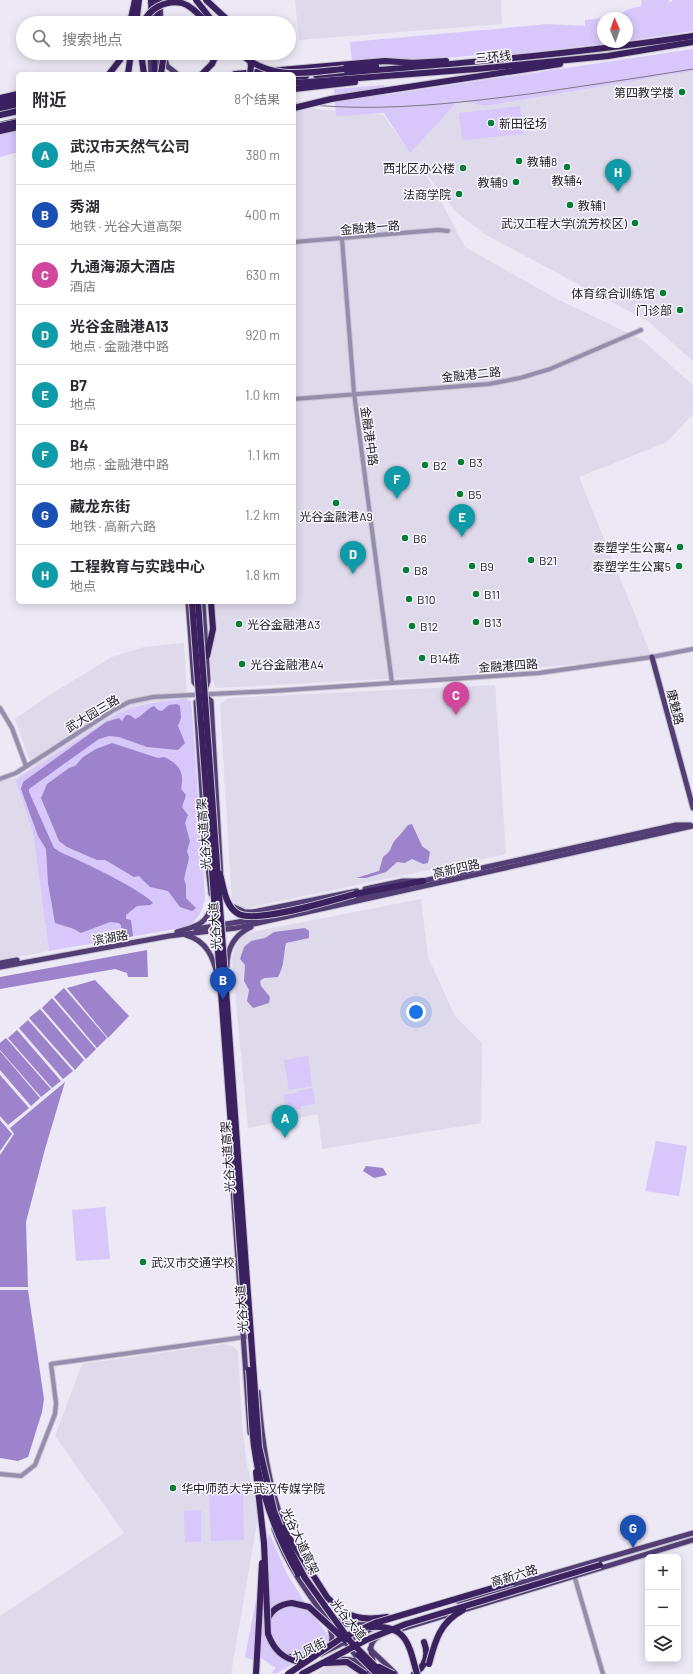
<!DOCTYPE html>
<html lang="zh">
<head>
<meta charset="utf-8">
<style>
	body { margin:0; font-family:Barlow,"Noto Sans SC",sans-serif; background:#f2f2f3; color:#2b2b33 }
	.controls { position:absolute; right:12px; bottom:12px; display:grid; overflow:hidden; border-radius:6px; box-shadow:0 2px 10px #0003 }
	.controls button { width:36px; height:36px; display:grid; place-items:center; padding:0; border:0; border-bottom:1px solid #e1e1e2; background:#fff; color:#2b2b33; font:20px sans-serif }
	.compass { position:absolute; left:597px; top:12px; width:36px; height:36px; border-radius:50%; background:#fff; box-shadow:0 2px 10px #0003; rotate:358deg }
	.you { position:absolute; left:416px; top:1012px; width:14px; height:14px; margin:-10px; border:3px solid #fff; border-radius:50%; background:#1a73e8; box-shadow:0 0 0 6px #1a73e833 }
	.badge { display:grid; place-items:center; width:26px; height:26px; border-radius:50%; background:#067e35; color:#fff; font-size:13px; font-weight:700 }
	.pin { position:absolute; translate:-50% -33px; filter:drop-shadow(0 1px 2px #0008) }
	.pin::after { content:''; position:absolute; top:21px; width:14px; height:12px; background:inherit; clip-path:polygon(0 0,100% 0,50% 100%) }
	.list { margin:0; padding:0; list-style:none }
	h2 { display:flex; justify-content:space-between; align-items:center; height:52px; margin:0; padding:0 16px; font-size:17px }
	h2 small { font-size:13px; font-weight:400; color:#7c7c81 }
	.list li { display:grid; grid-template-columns:26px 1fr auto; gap:12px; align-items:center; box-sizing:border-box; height:60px; padding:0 16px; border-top:1px solid #e1e1e2 }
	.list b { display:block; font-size:15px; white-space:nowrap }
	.list p { margin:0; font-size:13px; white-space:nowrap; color:#7c7c81 }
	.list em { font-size:13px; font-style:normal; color:#7c7c81 }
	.icon { flex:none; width:22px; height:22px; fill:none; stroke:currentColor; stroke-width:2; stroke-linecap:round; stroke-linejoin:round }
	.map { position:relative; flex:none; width:693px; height:1674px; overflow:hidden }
	.search { position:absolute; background:#fff; box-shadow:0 2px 10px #0003; left:16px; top:16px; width:280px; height:44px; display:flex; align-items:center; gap:10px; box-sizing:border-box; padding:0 14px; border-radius:22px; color:#7c7c81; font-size:15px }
	.panel { position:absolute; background:#fff; box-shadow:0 2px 10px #0003; left:16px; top:72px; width:280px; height:532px; border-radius:6px }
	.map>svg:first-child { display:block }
	.built { fill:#dfd9ec }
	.green { fill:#d7c7fb }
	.water { fill:#9c83cb }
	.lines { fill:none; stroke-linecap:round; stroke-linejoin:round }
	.minor-casing { stroke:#c8c4d0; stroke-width:6 }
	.major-casing { stroke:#c8c4d0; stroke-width:7 }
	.highway-casing { stroke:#c8c4d0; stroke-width:8 }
	.minor { stroke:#968cac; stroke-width:4 }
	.major { stroke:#523e75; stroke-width:5 }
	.highway { stroke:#3b2160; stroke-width:6 }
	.tram { stroke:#7c7982; stroke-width:1 }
	.highway-bridge-casing { stroke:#c8c4d0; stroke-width:8; stroke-linecap:butt }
	.highway-bridge { stroke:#3b2160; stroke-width:6 }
	.poi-dot { fill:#067e35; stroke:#f8f6fe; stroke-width:1.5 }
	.labels { text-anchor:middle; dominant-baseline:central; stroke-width:3; stroke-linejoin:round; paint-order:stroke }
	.street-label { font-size:12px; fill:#222126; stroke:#f8f6fe }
	.poi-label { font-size:12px; fill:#222126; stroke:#f8f6fe; text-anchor:start }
</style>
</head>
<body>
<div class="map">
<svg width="693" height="1674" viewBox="0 0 693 1674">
	<rect width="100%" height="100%" fill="#ece8f5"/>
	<g class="built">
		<polygon points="295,0 501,0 502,24 299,40"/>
		<polygon points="693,71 693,361 649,322 486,235 456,212 416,161 433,186 465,247 557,299 641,339 693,385 693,414 667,442 579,477 652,657 445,676 216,688 212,678 207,602 294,602 294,112 304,108 383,115 410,152 459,100 484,106"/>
		<polygon points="184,643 187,699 151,702 133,707 117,714 17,780 33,833 49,951 0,960 0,781 16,778 34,766 29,758 15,719 48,696 112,657 144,647"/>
		<polygon points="495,685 506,854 241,909 232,903 220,704 229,698"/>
		<polygon points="421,899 428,957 455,1016 482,1043 481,1123 322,1149 318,1114 248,1128 232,958 236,946 243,935 257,931"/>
		<polygon points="224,1344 232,1346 238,1351 242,1424 247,1465 259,1511 231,1674 0,1674 0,1616 124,1533 55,1436 82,1364"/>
		<polygon points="334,1661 349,1666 358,1674 316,1674"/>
	</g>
	<g class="green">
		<path d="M642,0H669V3L673,0H693V31L627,41V18H603V42H621L515,54C482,53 449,59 416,59C395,60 373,59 352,61L350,42L506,28L547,24L585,26V20L615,17L627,10L641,6Z"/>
		<polygon points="693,49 693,71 484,106 459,100 410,153 384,113 336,116 334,89 384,85 385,95"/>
		<polygon points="520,106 524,134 462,140 459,113"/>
		<polygon points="18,130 18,152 0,157 0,134"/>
		<path d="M187,699L191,702L192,710L205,896C204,909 198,920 187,927L49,951L33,833L16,780L117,714C140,703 161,701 187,699Z"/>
		<polygon points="308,1056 312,1086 289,1090 284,1060"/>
		<polygon points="313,1088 315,1104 301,1106 301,1109 286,1111 285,1104 289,1103 285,1103 284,1095 298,1093 300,1101 301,1098 300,1098 298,1091"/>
		<polygon points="656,1141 687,1146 679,1196 645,1191"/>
		<polygon points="105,1207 110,1259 76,1261 72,1210"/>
		<polygon points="243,1487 244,1540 211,1541 209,1488"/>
		<polygon points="201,1510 201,1542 185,1542 184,1511"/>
		<polygon points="269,1533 287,1574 307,1606 329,1637 327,1645 275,1674 271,1673 276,1668 257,1655 253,1660 245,1657"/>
	</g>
	<g class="water">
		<path d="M177,704L180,706L181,718L178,726L185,743L178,750L147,747L119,737L109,736L99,739L29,789V792L54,848L60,852C81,861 139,888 153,903L150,905L137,906L126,915V919L131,920L133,936L126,938L121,929V925L119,923L110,922L81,933L74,929L55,923L48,883L46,849L38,836L21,789L23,782L106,722L119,718L122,721L126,715H130L135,719C143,716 146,709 154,706L158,710L162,711L169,705Z"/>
		<path d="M112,743L158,758L164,757C178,763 185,772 181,789L186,795L182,807L188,815L185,823L190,841L187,851L189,858L184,879L186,885V898L196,908L192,911L180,907L168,891L150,887L139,876L134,877L112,864L105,860H97L67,847L59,841L41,798L47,784L69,768L75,766L83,757L96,749Z"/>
		<path d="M412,824L422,846L430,852L428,863L423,864L412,859L405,863L397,862L386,872L366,878H356L379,871L383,857C394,849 389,847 396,839C401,834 404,830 408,825Z"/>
		<path d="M305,928L309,931V938L286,943C283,956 285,964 278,977L264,978L260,981L261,986L270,997L269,1003L253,1008L247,1001L249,990L244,981L245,965L240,959L244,947L251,941L265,938L274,932Z"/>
		<polygon points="147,950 148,977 128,977 127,973 115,969 0,989 0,977"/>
		<polygon points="95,980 129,1016 108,1038 67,988"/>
		<polygon points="64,988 107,1038 97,1048 54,997"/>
		<polygon points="52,998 96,1049 86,1059 42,1008"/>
		<polygon points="40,1009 84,1060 75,1070 29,1018"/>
		<polygon points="28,1020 73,1071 63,1079 19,1028"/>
		<polygon points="17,1030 61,1081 52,1088 8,1038"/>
		<polygon points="6,1038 51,1089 41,1097 0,1050 0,1043"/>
		<polygon points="0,1051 40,1098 31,1106 0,1070"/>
		<polygon points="0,1075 29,1108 8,1125 0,1116"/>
		<polygon points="65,1082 45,1149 26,1222 28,1287 0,1287 0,1155 14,1134 10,1128"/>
		<polygon points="0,1120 12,1134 0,1151"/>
		<polygon points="366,1166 383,1168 387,1175 374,1178 363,1171"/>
		<polygon points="0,1290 28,1290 44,1399 42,1412 28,1457 18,1461 0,1458"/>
	</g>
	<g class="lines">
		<g class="minor-casing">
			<g id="minor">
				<polyline points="342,239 354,393 392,683"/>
				<polyline points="294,242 438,230 448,231"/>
				<polyline points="294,399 489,384 520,378 550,369 641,330"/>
				<polyline points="0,708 12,728 26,766"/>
				<polyline points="0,779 16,773 112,711 129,702 153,697 272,691 539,673 652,657 693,649"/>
				<polyline points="0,1474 21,1476 35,1465 55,1414 56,1403 51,1364 252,1336"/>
				<polyline points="574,1575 603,1674"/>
			</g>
		</g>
		<g class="major-casing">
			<g id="major">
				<polyline points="160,0 161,23"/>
				<polyline points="149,13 149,23"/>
				<polyline points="150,53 151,74"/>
				<polyline points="164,54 167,66 177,74"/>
				<polyline points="188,602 194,682 199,689"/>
				<polyline points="203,602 208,681 205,690"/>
				<polyline points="652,657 693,808"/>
				<polyline points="204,695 211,701 221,878"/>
				<polyline points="201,697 196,702 205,840 211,894"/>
				<polyline points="365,889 403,881 423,881 676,825 690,825"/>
				<polyline points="326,905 408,886"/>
				<polyline points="234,907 245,912 253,912 357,891"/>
				<polyline points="213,914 215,942"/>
				<polyline points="196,929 269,917"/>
				<path d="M177,932C196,926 207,925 212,904"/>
				<path d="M186,935C207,941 213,957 218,977"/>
				<polyline points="0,963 17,960"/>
				<path d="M227,966C227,948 234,935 251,927"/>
				<polyline points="0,967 169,936 236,928 693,826"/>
				<polyline points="230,1147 250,1433"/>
				<path d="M258,1392C262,1440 268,1486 286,1531"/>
				<path d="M274,1529C287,1566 308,1594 331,1625"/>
				<polyline points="458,1601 693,1533"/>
				<polyline points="335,1619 346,1624 370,1625"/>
				<polyline points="330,1627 332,1637 331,1646"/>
				<polyline points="401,1629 693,1540"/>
				<polyline points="341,1637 360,1661"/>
				<polyline points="370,1649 395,1673"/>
				<polyline points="321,1654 375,1627"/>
				<path d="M373,1660C370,1650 369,1643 378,1637"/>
				<path d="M332,1661C352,1656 359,1661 373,1674"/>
			</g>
		</g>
		<g class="highway-casing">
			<g id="highway">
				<polyline points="151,0 152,23"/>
				<polyline points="157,0 158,23"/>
				<polyline points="130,23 135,0"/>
				<polyline points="136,23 139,0"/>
				<polyline points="154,53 155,74"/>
				<polyline points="160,53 161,66"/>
				<polyline points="411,63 446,61"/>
				<polyline points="344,69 376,66"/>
				<polyline points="109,74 120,60 122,53"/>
				<polyline points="128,74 131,53"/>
				<polyline points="202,74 212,64 217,53"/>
				<polyline points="235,74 385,61 414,63"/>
				<path d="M316,75C442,65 568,55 693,36"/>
				<polyline points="294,77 306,76"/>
				<polyline points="294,83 476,69 608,56 693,42"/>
				<polyline points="294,89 355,82"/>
				<polyline points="382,91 560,64"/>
				<polyline points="0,98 18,94"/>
				<polyline points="0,103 18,99"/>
				<polyline points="0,108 18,104"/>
				<polyline points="0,115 18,111"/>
				<polyline points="0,126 18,122"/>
				<polyline points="0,131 18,127"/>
				<polyline points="207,656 213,629 211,602"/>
				<polyline points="355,894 423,881"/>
				<path d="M340,1610C355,1619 369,1620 387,1617"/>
				<path d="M267,1621C271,1610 280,1604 292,1603"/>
				<polyline points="288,1657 303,1657 321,1650"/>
				<polyline points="256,1674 259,1621"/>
				<path d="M414,1674C426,1666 429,1655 424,1642"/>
			</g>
		</g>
		<use href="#minor" class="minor"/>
		<use href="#major" class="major"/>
		<use href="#highway" class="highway"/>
		<g class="tram">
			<path d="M294,103C373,113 450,104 529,94C584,86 638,78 693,69"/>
			<polyline points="0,122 18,118"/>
		</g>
		<g class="highway-bridge-casing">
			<g id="highway-bridge">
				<polyline points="196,0 214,23"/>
				<polyline points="206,0 231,23"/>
				<path d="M143,23C150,8 165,0 182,3C192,6 200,16 207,23"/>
				<polyline points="141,53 144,74"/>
				<path d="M239,53C272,81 304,73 344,69"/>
				<polyline points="249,53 251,66 250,74"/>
				<polyline points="161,74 164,53"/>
				<polyline points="294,108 331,99 382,91"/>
				<polyline points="192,602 245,1314"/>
				<polyline points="198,602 259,1447 274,1511 288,1546 305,1578 350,1641 383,1674"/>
				<path d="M220,874C224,888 225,905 237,913C253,925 333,900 355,894"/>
				<path d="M249,1370C251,1395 251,1421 254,1446C260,1491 276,1535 298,1574"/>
				<path d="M256,1472L264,1543L268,1634C274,1650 283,1659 300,1662"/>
				<polyline points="283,1528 327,1597 340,1610"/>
				<polyline points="292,1603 309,1607 345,1640"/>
				<polyline points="259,1621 262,1563"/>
				<path d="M370,1627C407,1624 409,1645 417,1674"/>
				<polyline points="358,1655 377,1674"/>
				<polyline points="325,1663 347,1662 365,1674"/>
				<path d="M429,1664C435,1641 440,1622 463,1610"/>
				<polyline points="379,1667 393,1674"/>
				<polyline points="288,1674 340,1639 375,1623 513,1582"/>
				<polyline points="302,1674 366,1640 406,1624 600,1565"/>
			</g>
		</g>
		<use href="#highway-bridge" class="highway-bridge"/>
	</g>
	<g class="poi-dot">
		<circle cx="682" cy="92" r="4"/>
		<circle cx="491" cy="123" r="4"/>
		<circle cx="519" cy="161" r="4"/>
		<circle cx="567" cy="167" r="4"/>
		<circle cx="463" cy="168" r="4"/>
		<circle cx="516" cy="182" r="4"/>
		<circle cx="459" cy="194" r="4"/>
		<circle cx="570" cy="205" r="4"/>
		<circle cx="635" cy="223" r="4"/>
		<circle cx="663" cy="293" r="4"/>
		<circle cx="680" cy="310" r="4"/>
		<circle cx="461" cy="462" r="4"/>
		<circle cx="425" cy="465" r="4"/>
		<circle cx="460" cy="494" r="4"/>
		<circle cx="336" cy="503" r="4"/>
		<circle cx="405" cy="538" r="4"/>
		<circle cx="680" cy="547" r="4"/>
		<circle cx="531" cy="560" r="4"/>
		<circle cx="472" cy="566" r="4"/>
		<circle cx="679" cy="566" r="4"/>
		<circle cx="406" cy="570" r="4"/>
		<circle cx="476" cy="594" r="4"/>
		<circle cx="409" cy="599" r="4"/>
		<circle cx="476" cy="622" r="4"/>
		<circle cx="239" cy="624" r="4"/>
		<circle cx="412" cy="626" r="4"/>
		<circle cx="422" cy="658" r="4"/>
		<circle cx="242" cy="664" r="4"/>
		<circle cx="143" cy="1262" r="4"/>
		<circle cx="173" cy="1488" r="4"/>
	</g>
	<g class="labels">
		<g class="street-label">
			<text transform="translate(493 56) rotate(-5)">三环线</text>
			<text transform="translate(370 227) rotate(-5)">金融港一路</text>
			<text transform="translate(471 374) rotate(-6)">金融港二路</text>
			<text transform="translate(370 436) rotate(82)">金融港中路</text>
			<text transform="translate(508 665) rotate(-4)">金融港四路</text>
			<text transform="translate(676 707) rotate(76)">康魅路</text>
			<text transform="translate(92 713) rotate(-31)">武大园三路</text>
			<text transform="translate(203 834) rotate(-94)">光谷大道高架</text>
			<text transform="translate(456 868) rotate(-13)">高新四路</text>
			<text transform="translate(214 926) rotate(-94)">光谷大道</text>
			<text transform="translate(110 937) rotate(-10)">滨湖路</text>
			<text transform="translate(227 1157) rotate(-94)">光谷大道高架</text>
			<text transform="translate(241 1309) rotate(-94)">光谷大道</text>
			<text transform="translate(301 1541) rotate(65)">光谷大道高架</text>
			<text transform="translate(514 1575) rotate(-17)">高新六路</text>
			<text transform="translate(349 1619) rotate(51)">光谷大道</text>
			<text transform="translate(309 1649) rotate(-26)">九凤街</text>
		</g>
		<g class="poi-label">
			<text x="674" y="92" text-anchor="end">第四教学楼</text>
			<text x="499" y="123">新田径场</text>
			<text x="527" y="161">教辅8</text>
			<text x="455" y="168" text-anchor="end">西北区办公楼</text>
			<text x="567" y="180" text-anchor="middle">教辅4</text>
			<text x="508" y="182" text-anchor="end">教辅9</text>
			<text x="451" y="194" text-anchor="end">法商学院</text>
			<text x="578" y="205">教辅1</text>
			<text x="627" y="223" text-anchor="end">武汉工程大学(流芳校区)</text>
			<text x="655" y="293" text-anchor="end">体育综合训练馆</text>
			<text x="672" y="310" text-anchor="end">门诊部</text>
			<text x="469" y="462">B3</text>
			<text x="433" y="465">B2</text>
			<text x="468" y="494">B5</text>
			<text x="336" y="516" text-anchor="middle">光谷金融港A9</text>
			<text x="413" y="538">B6</text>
			<text x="672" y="547" text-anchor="end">泰塑学生公寓4</text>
			<text x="539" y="560">B21</text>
			<text x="480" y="566">B9</text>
			<text x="671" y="566" text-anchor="end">泰塑学生公寓5</text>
			<text x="414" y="570">B8</text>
			<text x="484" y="594">B11</text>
			<text x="417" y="599">B10</text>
			<text x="484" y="622">B13</text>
			<text x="247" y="624">光谷金融港A3</text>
			<text x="420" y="626">B12</text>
			<text x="430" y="658">B14栋</text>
			<text x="250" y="664">光谷金融港A4</text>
			<text x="151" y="1262">武汉市交通学校</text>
			<text x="181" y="1488">华中师范大学武汉传媒学院</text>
		</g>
	</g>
</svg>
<div class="controls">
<button>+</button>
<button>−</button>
<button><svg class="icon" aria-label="layers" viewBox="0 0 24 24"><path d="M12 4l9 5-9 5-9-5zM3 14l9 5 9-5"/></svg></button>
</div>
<svg class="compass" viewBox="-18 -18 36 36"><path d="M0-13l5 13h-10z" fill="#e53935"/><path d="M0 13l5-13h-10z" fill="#7c7c81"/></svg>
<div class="you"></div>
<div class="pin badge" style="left:285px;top:1138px;background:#0f9aa8">A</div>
<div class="pin badge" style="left:223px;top:1000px;background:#1a4fb4">B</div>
<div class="pin badge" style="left:456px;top:715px;background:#d1479c">C</div>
<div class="pin badge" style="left:353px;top:574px;background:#0f9aa8">D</div>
<div class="pin badge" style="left:462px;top:537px;background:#0f9aa8">E</div>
<div class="pin badge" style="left:397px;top:499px;background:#0f9aa8">F</div>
<div class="pin badge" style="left:633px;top:1548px;background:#1a4fb4">G</div>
<div class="pin badge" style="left:618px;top:192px;background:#0f9aa8">H</div>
<div class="search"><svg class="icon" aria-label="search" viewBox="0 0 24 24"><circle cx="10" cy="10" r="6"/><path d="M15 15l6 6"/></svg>搜索地点</div>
<section class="panel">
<h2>附近<small>8个结果</small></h2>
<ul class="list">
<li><span class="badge" style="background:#0f9aa8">A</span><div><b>武汉市天然气公司</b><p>地点</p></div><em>380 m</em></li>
<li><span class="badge" style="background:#1a4fb4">B</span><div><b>秀湖</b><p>地铁 · 光谷大道高架</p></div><em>400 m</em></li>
<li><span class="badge" style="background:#d1479c">C</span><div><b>九通海源大酒店</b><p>酒店</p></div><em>630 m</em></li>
<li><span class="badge" style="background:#0f9aa8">D</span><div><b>光谷金融港A13</b><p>地点 · 金融港中路</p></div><em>920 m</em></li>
<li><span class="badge" style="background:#0f9aa8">E</span><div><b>B7</b><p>地点</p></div><em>1.0 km</em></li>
<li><span class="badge" style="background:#0f9aa8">F</span><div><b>B4</b><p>地点 · 金融港中路</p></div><em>1.1 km</em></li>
<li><span class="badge" style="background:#1a4fb4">G</span><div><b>藏龙东街</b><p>地铁 · 高新六路</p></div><em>1.2 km</em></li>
<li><span class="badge" style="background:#0f9aa8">H</span><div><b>工程教育与实践中心</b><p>地点</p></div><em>1.8 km</em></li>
</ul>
</section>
</div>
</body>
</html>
